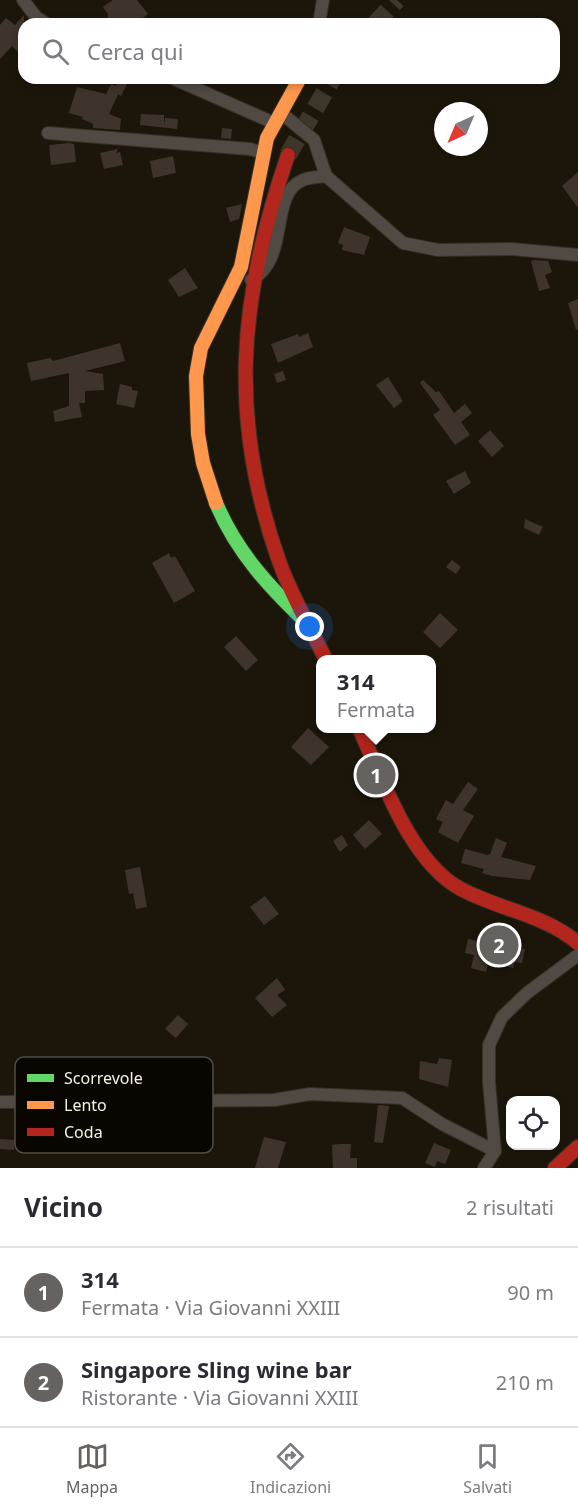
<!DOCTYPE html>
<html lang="it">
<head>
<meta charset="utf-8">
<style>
	body { margin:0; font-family:"Noto Sans",sans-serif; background:#f2f2f3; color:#2b2b33 }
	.controls { position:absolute; right:18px; bottom:18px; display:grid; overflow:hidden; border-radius:12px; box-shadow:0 3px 9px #0003 }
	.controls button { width:54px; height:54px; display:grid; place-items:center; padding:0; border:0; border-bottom:2px solid #e1e1e2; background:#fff; color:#2b2b33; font:30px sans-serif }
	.compass { position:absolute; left:434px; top:102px; width:54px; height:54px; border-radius:50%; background:#fff; box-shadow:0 3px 9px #0003; rotate:224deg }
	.you { position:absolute; left:310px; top:627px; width:21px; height:21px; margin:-15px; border:4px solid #fff; border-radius:50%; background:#1a73e8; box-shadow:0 0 0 9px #1a73e833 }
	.badge { display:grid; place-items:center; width:39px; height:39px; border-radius:50%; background:#656260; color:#fff; font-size:20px; font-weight:700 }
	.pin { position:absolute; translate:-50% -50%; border:3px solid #fff; box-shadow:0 2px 6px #0006 }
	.popup { position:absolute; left:316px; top:655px; width:120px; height:78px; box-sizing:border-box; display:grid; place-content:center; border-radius:12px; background:#fff; filter:drop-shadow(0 2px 4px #0005); font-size:20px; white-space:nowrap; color:#7c7c81 }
	.popup b { font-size:22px; color:#2b2b33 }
	.popup::after { content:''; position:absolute; left:50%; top:100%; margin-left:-12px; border:12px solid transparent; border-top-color:#fff }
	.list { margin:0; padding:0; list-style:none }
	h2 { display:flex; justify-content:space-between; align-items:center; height:78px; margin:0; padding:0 24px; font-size:26px }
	h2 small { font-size:20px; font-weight:400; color:#7c7c81 }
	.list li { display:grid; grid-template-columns:39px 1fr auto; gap:18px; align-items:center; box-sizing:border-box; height:90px; padding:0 24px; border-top:2px solid #e1e1e2 }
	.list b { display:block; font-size:22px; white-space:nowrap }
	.list p { margin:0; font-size:20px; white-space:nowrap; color:#7c7c81 }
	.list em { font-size:20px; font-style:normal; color:#7c7c81 }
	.icon { flex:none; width:33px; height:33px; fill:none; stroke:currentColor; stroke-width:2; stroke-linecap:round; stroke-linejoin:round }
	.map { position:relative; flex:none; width:578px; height:1168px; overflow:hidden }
	.search { position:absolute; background:#fff; box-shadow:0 3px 9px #0003; left:18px; right:18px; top:18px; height:66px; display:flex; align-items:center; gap:15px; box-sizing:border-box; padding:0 21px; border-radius:18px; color:#7c7c81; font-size:22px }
	.sheet { height:258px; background:#fff }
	nav { display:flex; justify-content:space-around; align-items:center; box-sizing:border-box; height:84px; border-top:2px solid #e1e1e2; background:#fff; font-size:16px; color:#7c7c81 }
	nav a { display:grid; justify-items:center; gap:3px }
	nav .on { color:#656260 }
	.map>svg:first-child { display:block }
	.building { fill:#3e342b }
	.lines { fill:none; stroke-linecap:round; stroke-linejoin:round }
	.secondary-tunnel { stroke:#3d372b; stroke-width:18; stroke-dasharray:18 9; stroke-linecap:butt }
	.street-casing { stroke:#353026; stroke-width:14 }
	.fast-casing { stroke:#353026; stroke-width:16 }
	.slow-casing { stroke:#353026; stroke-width:16 }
	.jam-casing { stroke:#353026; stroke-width:16 }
	.street { stroke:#504944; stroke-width:12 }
	.fast { stroke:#63d668; stroke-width:14 }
	.slow { stroke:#ff974d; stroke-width:14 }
	.jam { stroke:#b3261e; stroke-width:14 }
	.key { fill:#090501; stroke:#514c45; stroke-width:1.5 }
	.key-label { font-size:16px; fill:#f8f2e4 }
</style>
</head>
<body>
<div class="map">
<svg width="578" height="1168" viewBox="0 0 578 1168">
	<rect width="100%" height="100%" fill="#1c160a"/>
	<g class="building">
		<polygon points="113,0 137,0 148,14 135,24 107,24 108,14 103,7"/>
		<polygon points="24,15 24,58 12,46 0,59 0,25 6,18 15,25"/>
		<polygon points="118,79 128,82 121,96 118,94 109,114 121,119 120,130 93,128 93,124 82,119 83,117 69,113 77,87 106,94 111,84 116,86"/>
		<polygon points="141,114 164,115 164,126 165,118 178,119 177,129 140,125"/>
		<polygon points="222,128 232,129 231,139 221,138"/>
		<polygon points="69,143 74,144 76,162 51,165 49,145"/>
		<polygon points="118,149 116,153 120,152 123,165 104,169 100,153"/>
		<polygon points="173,156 176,173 153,178 150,161"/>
		<polygon points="578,172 578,208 562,186"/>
		<polygon points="242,204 239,219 230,222 226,208"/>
		<polygon points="344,227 370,237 364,255 342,250 343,245 338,243"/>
		<polygon points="536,260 548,261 552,272 545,275 550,288 539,291 531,261"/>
		<polygon points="185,268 198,288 179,297 168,280"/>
		<polygon points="578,299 578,329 576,330 568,303"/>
		<polygon points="308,333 313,347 278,363 271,344 298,334 299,337"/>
		<polygon points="120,343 125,361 85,371 103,374 104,390 85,391 85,403 79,403 82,417 55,422 53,411 69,406 69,373 31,381 27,363 50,358 53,361"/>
		<polygon points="283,371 286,380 277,383 274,374"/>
		<polygon points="388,377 403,401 394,408 376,385"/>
		<polygon points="423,380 436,392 439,391 454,413 465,404 472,413 461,422 470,435 455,445 433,415 440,410 420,383"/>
		<polygon points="120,384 132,387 132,390 138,391 134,408 116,404"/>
		<polygon points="490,430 504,446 492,457 478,441"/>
		<polygon points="465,471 471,483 454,494 446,481"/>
		<polygon points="525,519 543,527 539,535 524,528"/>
		<polygon points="169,553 171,558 175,556 195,591 174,603 152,563"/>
		<polygon points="452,560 461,567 456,574 446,567"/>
		<polygon points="440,613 458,630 440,648 423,632"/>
		<polygon points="236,636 258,660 246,671 224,647"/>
		<polygon points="308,728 329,747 311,765 291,747"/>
		<polygon points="468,782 478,789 463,810 474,816 458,843 438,832 443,822 436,819 446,800 453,804"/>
		<polygon points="369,820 382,834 365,849 353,835"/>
		<polygon points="342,835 348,845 340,852 333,841"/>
		<polygon points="496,838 507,843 501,857 536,866 530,880 492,876 482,873 484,869 461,863 465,849 488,855 490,854"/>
		<polygon points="140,867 147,907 136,909 133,893 129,894 125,870"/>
		<polygon points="265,896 279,914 264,925 250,907"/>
		<polygon points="479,936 520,945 519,948 525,949 522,963 515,962 513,968 488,962 486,972 471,968 474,955 465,953 468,939 477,941"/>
		<polygon points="277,978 285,990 277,995 287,1005 272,1017 255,998"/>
		<polygon points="178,1015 188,1024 176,1038 165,1029"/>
		<polygon points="439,1058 452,1060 448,1087 419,1079 420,1061 437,1064"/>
		<polygon points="151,1059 172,1060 169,1086 136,1086 137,1062 151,1063"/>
		<polygon points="378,1105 389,1106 383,1143 374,1142"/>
		<polygon points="264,1137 286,1142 278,1168 255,1168"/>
		<polygon points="0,1139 15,1140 14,1150 0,1149"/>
		<polygon points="434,1143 451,1150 445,1164 437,1161 435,1167 425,1163"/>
		<polygon points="339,1144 351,1144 350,1158 357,1158 357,1168 333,1168 332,1145"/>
	</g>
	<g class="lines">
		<g class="secondary-tunnel">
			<polyline points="375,24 397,0"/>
			<polyline points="288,155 333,78"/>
		</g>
		<g class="street-casing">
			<g id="street">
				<polyline points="23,0 36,17 47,24"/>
				<polyline points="319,24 323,0"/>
				<polyline points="172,78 274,123"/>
				<polyline points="280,112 314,140 326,176"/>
				<polyline points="48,133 250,149 263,153"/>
				<path d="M251,280C291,259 268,194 303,180C309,177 319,177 326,176L403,243L438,250L512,249L578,255"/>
				<polyline points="0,1102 274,1100 310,1094 402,1098 442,1124 495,1151"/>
				<polyline points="484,1168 495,1151 489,1082 489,1045 502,1017 527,993 578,955"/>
			</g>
		</g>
		<g class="fast-casing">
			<path id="fast" d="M216,503C237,553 270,588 309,625"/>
		</g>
		<g class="slow-casing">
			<polyline id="slow" points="216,503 203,463 198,434 196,376 201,348 241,267 267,138 300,78"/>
		</g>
		<g class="jam-casing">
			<g id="jam">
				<path d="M288,155C239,297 228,417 279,561C291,595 310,627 326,660"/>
				<path d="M359,728C382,778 410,862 461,889C500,910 543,914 578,943"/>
				<polyline points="555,1168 578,1147"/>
			</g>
		</g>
		<use href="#street" class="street"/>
		<use href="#fast" class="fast"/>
		<use href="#slow" class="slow"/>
		<use href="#jam" class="jam"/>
	</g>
	<rect x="15" y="1057" width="198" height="96" rx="9" class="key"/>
	<rect x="27" y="1074" width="27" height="8" fill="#63d668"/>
	<rect x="27" y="1101" width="27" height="8" fill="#ff974d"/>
	<rect x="27" y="1128" width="27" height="8" fill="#b3261e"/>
	<g class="key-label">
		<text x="64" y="1084">Scorrevole</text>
		<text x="64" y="1111">Lento</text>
		<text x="64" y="1138">Coda</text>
	</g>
</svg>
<div class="controls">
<button><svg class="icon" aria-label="locate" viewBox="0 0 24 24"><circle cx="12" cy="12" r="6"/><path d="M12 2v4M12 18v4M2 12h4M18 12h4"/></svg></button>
</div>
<svg class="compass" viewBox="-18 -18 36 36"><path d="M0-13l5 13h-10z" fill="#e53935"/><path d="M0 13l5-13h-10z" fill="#7c7c81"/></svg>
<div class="you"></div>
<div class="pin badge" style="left:376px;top:775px">1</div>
<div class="popup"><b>314</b>Fermata</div>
<div class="pin badge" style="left:499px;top:945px">2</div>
<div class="search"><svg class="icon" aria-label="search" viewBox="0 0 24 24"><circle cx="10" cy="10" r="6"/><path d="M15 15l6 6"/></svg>Cerca qui</div>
</div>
<section class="sheet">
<h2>Vicino<small>2 risultati</small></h2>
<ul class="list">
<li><span class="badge">1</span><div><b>314</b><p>Fermata · Via Giovanni XXIII</p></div><em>90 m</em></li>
<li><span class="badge">2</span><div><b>Singapore Sling wine bar</b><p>Ristorante · Via Giovanni XXIII</p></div><em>210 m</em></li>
</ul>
</section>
<nav>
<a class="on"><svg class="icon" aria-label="map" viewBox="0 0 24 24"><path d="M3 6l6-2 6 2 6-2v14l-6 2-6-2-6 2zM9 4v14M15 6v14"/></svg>Mappa</a>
<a><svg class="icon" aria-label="directions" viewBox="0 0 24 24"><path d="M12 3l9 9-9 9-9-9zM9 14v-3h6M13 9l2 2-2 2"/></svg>Indicazioni</a>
<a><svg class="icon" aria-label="saved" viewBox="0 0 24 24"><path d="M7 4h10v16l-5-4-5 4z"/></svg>Salvati</a>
</nav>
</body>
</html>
